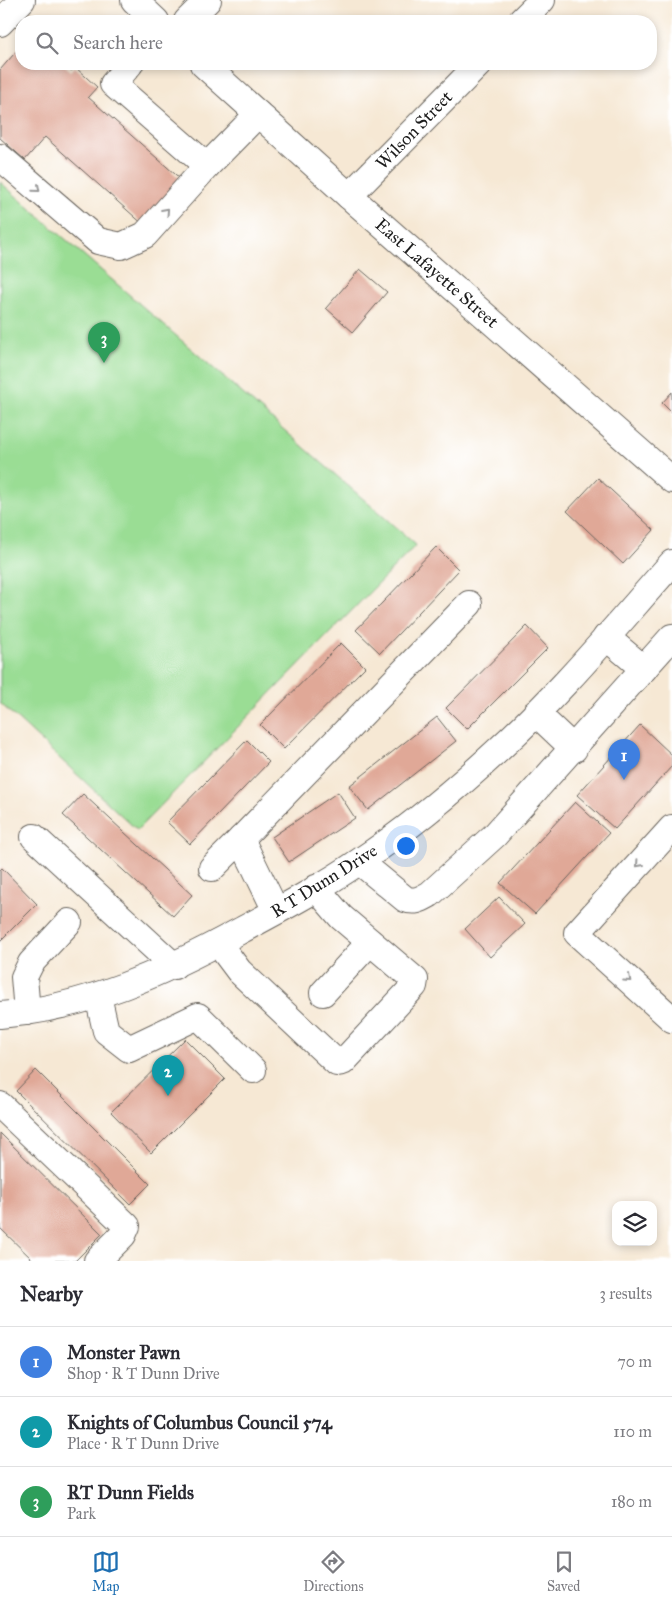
<!DOCTYPE html>
<html lang="en">
<head>
<meta charset="utf-8">
<style>
	body { margin:0; font-family:"IM FELL Great Primer",serif; background:#f2f2f3; color:#2b2b33 }
	.controls { position:absolute; right:15px; bottom:15px; display:grid; overflow:hidden; border-radius:10px; box-shadow:0 2px 8px #0003 }
	.controls button { width:45px; height:45px; display:grid; place-items:center; padding:0; border:0; border-bottom:1px solid #e1e1e2; background:#fff; color:#2b2b33; font:25px sans-serif }
	.you { position:absolute; left:405px; top:845px; width:18px; height:18px; margin:-12px; border:4px solid #fff; border-radius:50%; background:#1a73e8; box-shadow:0 0 0 8px #1a73e833 }
	.badge { display:grid; place-items:center; width:32px; height:32px; border-radius:50%; background:#1f6fb2; color:#fff; font-size:16px; font-weight:700 }
	.pin { position:absolute; translate:-50% -41px; filter:drop-shadow(0 1px 2px #0008) }
	.pin::after { content:''; position:absolute; top:26px; width:18px; height:15px; background:inherit; clip-path:polygon(0 0,100% 0,50% 100%) }
	.list { margin:0; padding:0; list-style:none }
	h2 { display:flex; justify-content:space-between; align-items:center; height:65px; margin:0; padding:0 20px; font-size:21px }
	h2 small { font-size:16px; font-weight:400; color:#7c7c81 }
	.list li { display:grid; grid-template-columns:32px 1fr auto; gap:15px; align-items:center; box-sizing:border-box; height:70px; padding:0 20px; border-top:1px solid #e1e1e2 }
	.list b { display:block; font-size:19px; white-space:nowrap }
	.list p { margin:0; font-size:16px; white-space:nowrap; color:#7c7c81 }
	.list em { font-size:16px; font-style:normal; color:#7c7c81 }
	.icon { flex:none; width:28px; height:28px; fill:none; stroke:currentColor; stroke-width:2; stroke-linecap:round; stroke-linejoin:round }
	.map { position:relative; flex:none; width:672px; height:1261px; overflow:hidden }
	.search { position:absolute; background:#fff; box-shadow:0 2px 8px #0003; left:15px; right:15px; top:15px; height:55px; display:flex; align-items:center; gap:12px; box-sizing:border-box; padding:0 18px; border-radius:20px; color:#7c7c81; font-size:19px }
	.sheet { height:275px; background:#fff }
	nav { display:flex; justify-content:space-around; align-items:center; box-sizing:border-box; height:70px; border-top:1px solid #e1e1e2; background:#fff; font-size:14px; color:#7c7c81 }
	nav a { display:grid; justify-items:center; gap:2px }
	nav .on { color:#1f6fb2 }
	.map>svg:first-child { display:block }
	.green { fill:#9add94; stroke:#5b7c58 }
	.building { fill:#e0a897 }
	.lines { fill:none; stroke-linecap:round; stroke-linejoin:round }
	.minor-casing { stroke:#68635c; stroke-width:28 }
	.minor { stroke:#fff; stroke-width:26 }
	.oneway { stroke:#999 }
	.labels { text-anchor:middle; dominant-baseline:central; stroke-width:4.5; stroke-linejoin:round; paint-order:stroke }
	.street-label { font-size:18px; fill:#1c1c1c; stroke:#fff }
</style>
</head>
<body>
<div class="map">
<svg width="672" height="1261" viewBox="0 0 672 1261">
	<rect width="100%" height="100%" fill="#fff"/>
	<filter id="ink" filterUnits="userSpaceOnUse"><feTurbulence type="fractalNoise" baseFrequency=".02" numOctaves="2"/><feDisplacementMap in="SourceGraphic" scale="10" xChannelSelector="R" yChannelSelector="G"/><feConvolveMatrix kernelMatrix="1 2 1 2 8 2 1 2 1" color-interpolation-filters="sRGB"/></filter>
	<filter id="wash" filterUnits="userSpaceOnUse"><feTurbulence type="fractalNoise" baseFrequency=".0096" numOctaves="4" result="noise"/><feDisplacementMap in="SourceGraphic" scale="20" xChannelSelector="R" yChannelSelector="G"/><feGaussianBlur stdDeviation="1.12" result="paint"/><feColorMatrix in="noise" values="0 0 0 0 0 0 0 0 0 0 0 0 0 0 0 0 0 1.4 0 .05"/><feComposite in="paint" operator="in"/></filter>
	<g filter="url(#wash)">
		<rect width="100%" height="100%" fill="#f6e8d4"/>
		<polygon class="green" points="0,182 416,545 137,830 0,703"/>
		<g id="blocks">
			<g class="building">
				<polygon points="21,46 21,64 63,64 71,71 75,67 97,87 88,97 184,182 145,226 45,137 25,160 0,138 0,70"/>
				<polygon points="360,269 387,292 353,332 326,308"/>
				<polygon points="672,392 672,413 662,403"/>
				<polygon points="598,478 654,530 623,564 567,511"/>
				<polygon points="436,547 459,570 380,653 356,630"/>
				<polygon points="527,626 548,648 467,729 446,708"/>
				<polygon points="341,643 365,667 284,749 260,725"/>
				<polygon points="437,717 456,741 368,810 349,786"/>
				<polygon points="640,725 672,755 672,766 615,829 577,795"/>
				<polygon points="247,740 269,762 190,844 167,822"/>
				<polygon points="338,792 355,818 289,862 272,837"/>
				<polygon points="83,794 192,895 173,916 63,815"/>
				<polygon points="575,802 609,833 535,914 500,883"/>
				<polygon points="2,868 37,904 0,941 0,870"/>
				<polygon points="499,897 525,924 490,957 465,929"/>
				<polygon points="185,1039 225,1079 151,1153 111,1112"/>
				<polygon points="36,1070 150,1184 130,1204 16,1091"/>
				<polygon points="0,1133 102,1234 75,1261 34,1261 0,1228"/>
			</g>
		</g>
	</g>
	<g filter="url(#ink)">
		<use href="#blocks" fill-opacity="0" stroke="#68635c" stroke-width="1"/>
		<g class="lines">
			<g class="minor-casing">
				<g id="minor">
					<polyline points="134,0 156,21"/>
					<polyline points="187,21 208,0"/>
					<polyline points="521,21 542,0"/>
					<polyline points="0,23 22,0"/>
					<polyline points="130,64 113,84 207,166 258,114"/>
					<polyline points="203,64 349,196 672,480"/>
					<polyline points="0,157 98,241 121,246 145,235 207,166"/>
					<polyline points="349,196 479,64"/>
					<polyline points="606,637 644,669"/>
					<polyline points="536,713 574,749"/>
					<polyline points="672,828 577,933 672,1019"/>
					<polyline points="34,837 174,966"/>
					<path d="M360,862L405,899C415,903 421,899 430,894L495,835L672,637"/>
					<polyline points="212,868 241,839"/>
					<polyline points="276,911 241,839 469,604"/>
					<polyline points="218,943 239,971 337,1063 343,1062 414,986 415,980 341,917 316,888"/>
					<polyline points="323,993 370,942"/>
					<polyline points="98,996 106,1031 129,1049 198,1016 253,1070"/>
					<polyline points="27,1012 24,977 31,963 69,922"/>
					<path d="M0,1015C86,1008 163,973 238,932C279,910 321,888 360,861C408,829 454,791 496,752C560,694 615,627 672,563"/>
					<polyline points="0,1105 127,1226 123,1235 97,1261"/>
				</g>
			</g>
			<use href="#minor" class="minor"/>
		</g>
		<defs><path id="oneway-chevron" d="M-2-3.5L2.5 0L-2 3.5" fill="none" stroke-width="1.6" stroke-linecap="round" stroke-linejoin="round" transform="scale(1.25)"/></defs>
		<g class="oneway">
			<use href="#oneway-chevron" transform="translate(37 189) rotate(41)"/>
			<use href="#oneway-chevron" transform="translate(166 211) rotate(-48)"/>
			<use href="#oneway-chevron" transform="translate(639 864) rotate(132)"/>
			<use href="#oneway-chevron" transform="translate(628 979) rotate(42)"/>
		</g>
	</g>
	<g class="labels">
		<g class="street-label">
			<text transform="translate(414 130) rotate(-46)">Wilson Street</text>
			<text transform="translate(437 273) rotate(41)">East Lafayette Street</text>
			<text transform="translate(324 881) rotate(-32)">R T Dunn Drive</text>
		</g>
	</g>
</svg>
<div class="controls">
<button><svg class="icon" aria-label="layers" viewBox="0 0 24 24"><path d="M12 4l9 5-9 5-9-5zM3 14l9 5 9-5"/></svg></button>
</div>
<div class="you"></div>
<div class="pin badge" style="left:624px;top:780px;background:#3f7fe0">1</div>
<div class="pin badge" style="left:168px;top:1096px;background:#0f9aa8">2</div>
<div class="pin badge" style="left:104px;top:363px;background:#2e9e5b">3</div>
<div class="search"><svg class="icon" aria-label="search" viewBox="0 0 24 24"><circle cx="10" cy="10" r="6"/><path d="M15 15l6 6"/></svg>Search here</div>
</div>
<section class="sheet">
<h2>Nearby<small>3 results</small></h2>
<ul class="list">
<li><span class="badge" style="background:#3f7fe0">1</span><div><b>Monster Pawn</b><p>Shop · R T Dunn Drive</p></div><em>70 m</em></li>
<li><span class="badge" style="background:#0f9aa8">2</span><div><b>Knights of Columbus Council 574</b><p>Place · R T Dunn Drive</p></div><em>110 m</em></li>
<li><span class="badge" style="background:#2e9e5b">3</span><div><b>RT Dunn Fields</b><p>Park</p></div><em>180 m</em></li>
</ul>
</section>
<nav>
<a class="on"><svg class="icon" aria-label="map" viewBox="0 0 24 24"><path d="M3 6l6-2 6 2 6-2v14l-6 2-6-2-6 2zM9 4v14M15 6v14"/></svg>Map</a>
<a><svg class="icon" aria-label="directions" viewBox="0 0 24 24"><path d="M12 3l9 9-9 9-9-9zM9 14v-3h6M13 9l2 2-2 2"/></svg>Directions</a>
<a><svg class="icon" aria-label="saved" viewBox="0 0 24 24"><path d="M7 4h10v16l-5-4-5 4z"/></svg>Saved</a>
</nav>
</body>
</html>
